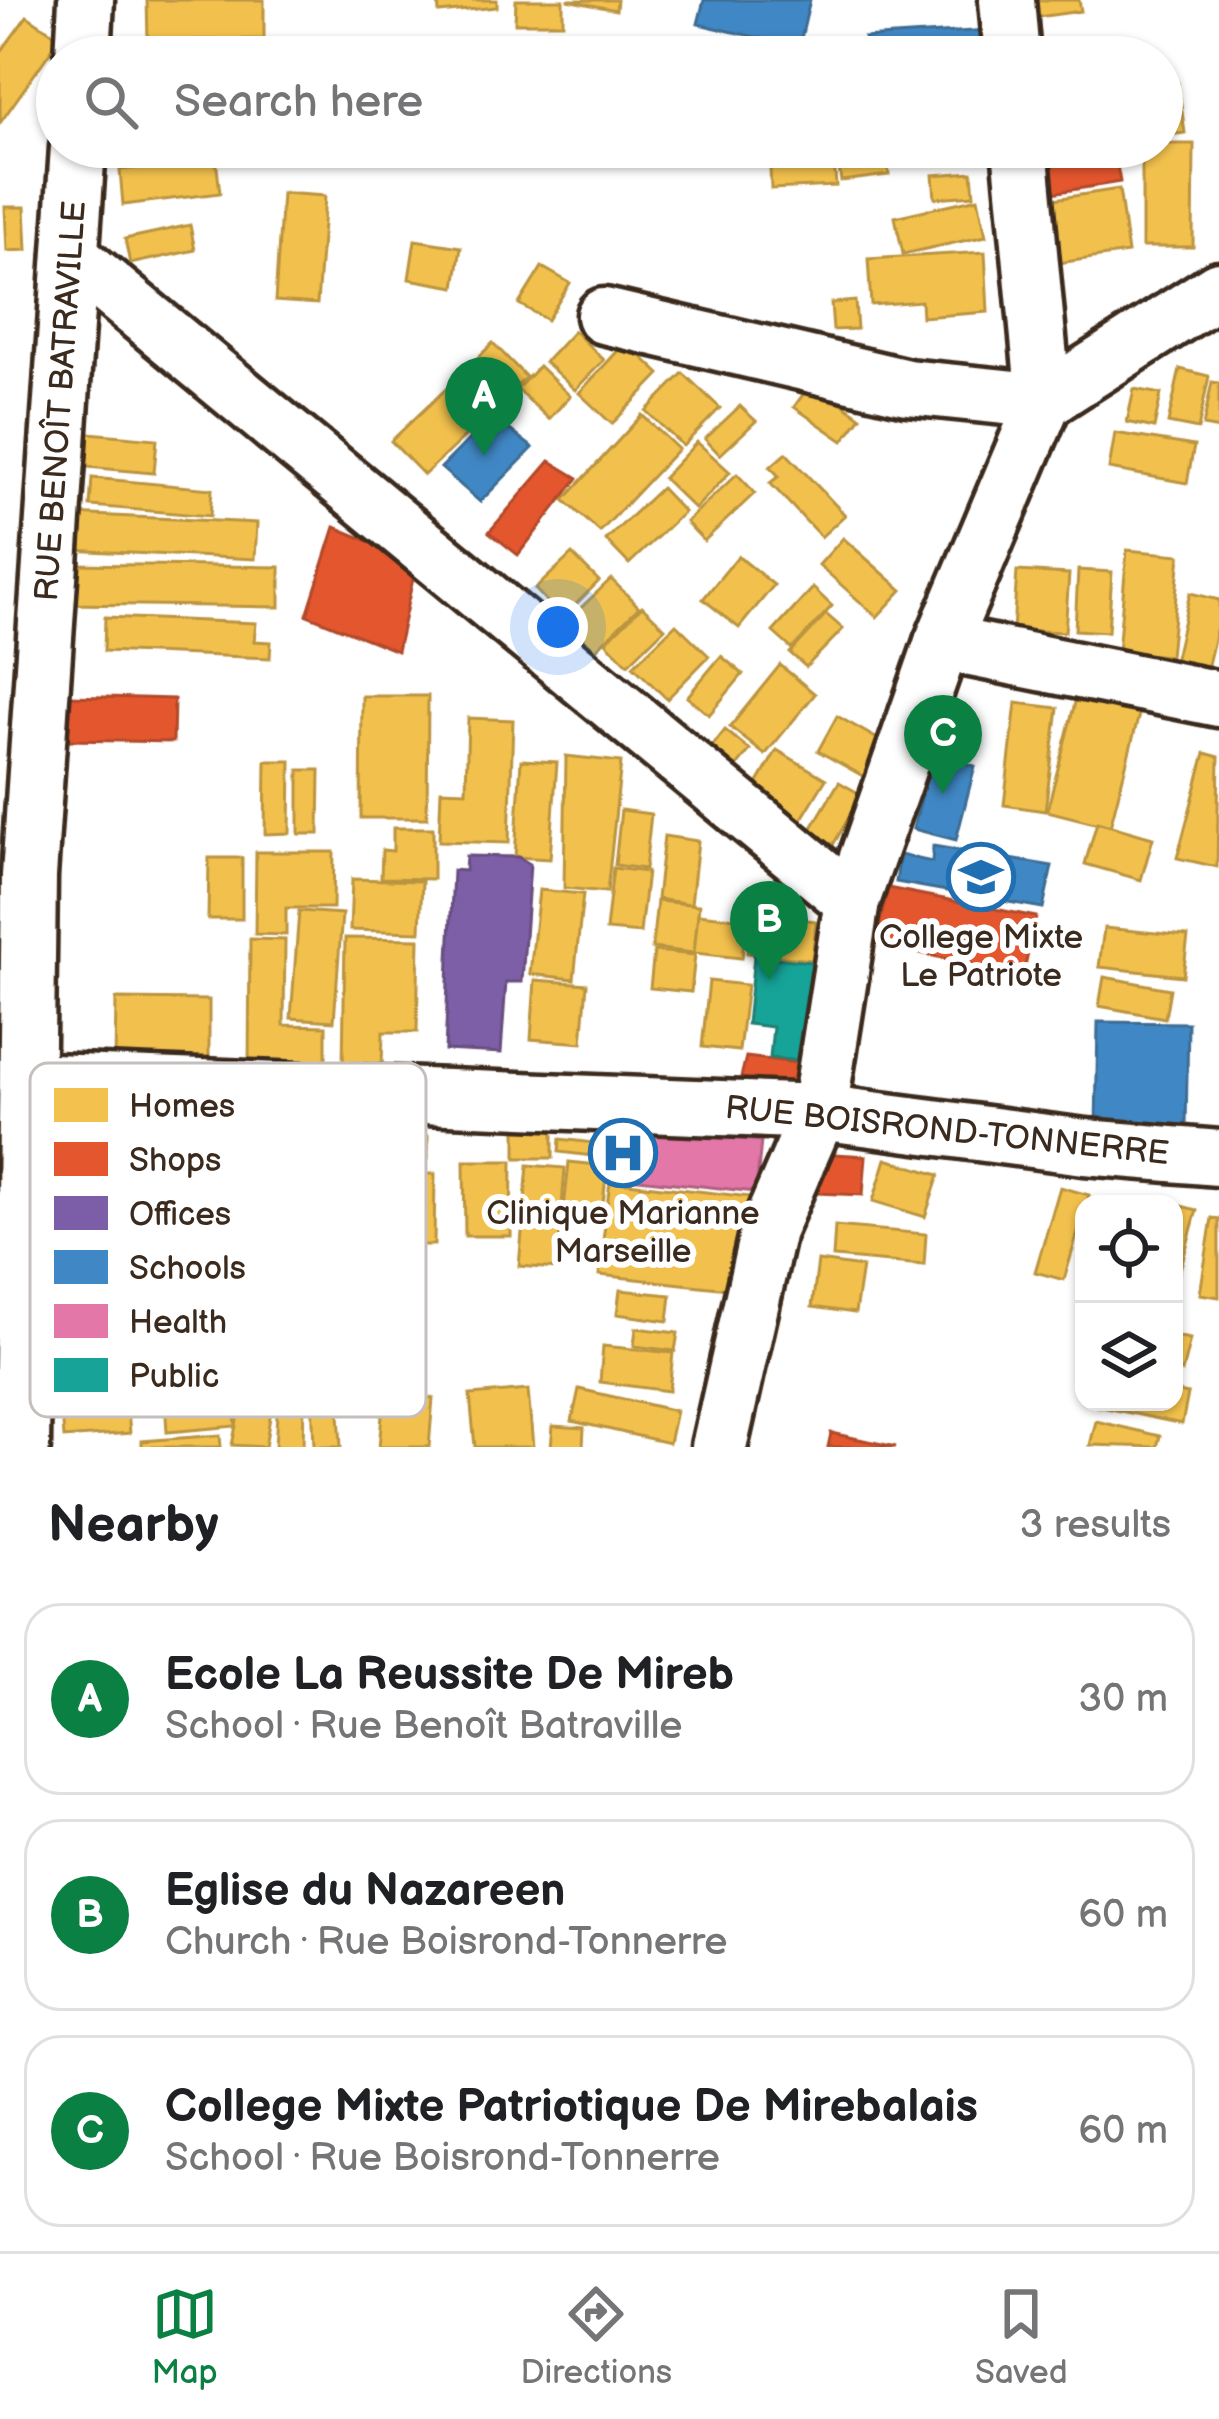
<!DOCTYPE html>
<html lang="en">
<head>
<meta charset="utf-8">
<style>
	body { margin:0; font-family:"Balsamiq Sans",sans-serif; background:#f6f6f6; color:#202124 }
	.controls { position:absolute; right:36px; bottom:36px; display:grid; overflow:hidden; border-radius:24px; box-shadow:0 3px 9px #0004 }
	.controls button { width:108px; height:108px; display:grid; place-items:center; padding:0; border:0; border-bottom:3px solid #e0e0e0; background:#fff; color:#202124; font:60px sans-serif }
	.you { position:absolute; left:558px; top:627px; width:42px; height:42px; margin:-30px; border:9px solid #fff; border-radius:50%; background:#1a73e8; box-shadow:0 0 0 18px #1a73e833 }
	.badge { display:grid; place-items:center; width:78px; height:78px; border-radius:50%; background:#0b8043; color:#fff; font-size:39px; font-weight:700 }
	.pin { position:absolute; translate:-50% -99px; filter:drop-shadow(0 3px 6px #0008) }
	.pin::after { content:''; position:absolute; top:63px; width:42px; height:36px; background:inherit; clip-path:polygon(0 0,100% 0,50% 100%) }
	.list { margin:0; padding:0; list-style:none }
	h2 { display:flex; justify-content:space-between; align-items:center; height:156px; margin:0; padding:0 48px; font-size:51px }
	h2 small { font-size:39px; font-weight:400; color:#757577 }
	.list li { display:grid; grid-template-columns:78px 1fr auto; gap:36px; align-items:center; box-sizing:border-box; height:192px; margin:0 24px 24px; padding:0 24px; border:3px solid #e0e0e0; border-radius:36px }
	.list b { display:block; font-size:45px; white-space:nowrap }
	.list p { margin:0; font-size:39px; white-space:nowrap; color:#757577 }
	.list em { font-size:39px; font-style:normal; color:#757577 }
	.icon { flex:none; width:66px; height:66px; fill:none; stroke:currentColor; stroke-width:2; stroke-linecap:round; stroke-linejoin:round }
	.map { position:relative; flex:none; width:1219px; height:1447px; overflow:hidden }
	.search { position:absolute; background:#fff; box-shadow:0 3px 9px #0004; left:36px; right:36px; top:36px; height:132px; display:flex; align-items:center; gap:30px; box-sizing:border-box; padding:0 42px; border-radius:66px; color:#757577; font-size:45px }
	.sheet { height:804px; background:#fff }
	nav { display:flex; justify-content:space-around; align-items:center; box-sizing:border-box; height:168px; border-top:3px solid #e0e0e0; background:#fff; font-size:33px; color:#757577 }
	nav a { display:grid; justify-items:center; gap:6px }
	nav .on { color:#0b8043 }
	.map>svg:first-child { display:block }
	.homes { fill:#f2c14e; stroke:#bb9440; stroke-width:3 }
	.shops { fill:#e4572e; stroke:#b14a29; stroke-width:3 }
	.offices { fill:#7b5ea7; stroke:#684e7e; stroke-width:3 }
	.schools { fill:#3f88c5; stroke:#3e6c93; stroke-width:3 }
	.health { fill:#e377a8; stroke:#b1607f; stroke-width:3 }
	.public { fill:#17a398; stroke:#227f73; stroke-width:3 }
	.lines { fill:none; stroke-linecap:round; stroke-linejoin:round }
	.minor-casing { stroke:#3b2a1e; stroke-width:63 }
	.minor { stroke:#fff; stroke-width:54 }
	.labels { text-anchor:middle; dominant-baseline:central; stroke-width:12; stroke-linejoin:round; paint-order:stroke }
	.street-label { font-size:33px; fill:#3b2a1e; stroke:#fff }
	.poi-label { font-size:33px; fill:#3b2a1e; stroke:#fff }
	.key { fill:#fff; stroke:#c4bfbc; stroke-width:3 }
	.key-label { font-size:33px; fill:#3b2a1e }
</style>
</head>
<body>
<div class="map">
<svg width="1219" height="1447" viewBox="0 0 1219 1447">
	<rect width="100%" height="100%" fill="#fff"/>
	<filter id="ink" filterUnits="userSpaceOnUse"><feTurbulence type="fractalNoise" baseFrequency=".00833" numOctaves="2"/><feDisplacementMap in="SourceGraphic" scale="24" xChannelSelector="R" yChannelSelector="G"/><feConvolveMatrix kernelMatrix="1 2 1 2 8 2 1 2 1" color-interpolation-filters="sRGB"/></filter>
	<g filter="url(#ink)">
		<g class="homes">
			<polygon points="147,0 264,0 264,39 148,41"/>
			<polygon points="438,0 497,0 497,7 439,13"/>
			<polygon points="516,0 563,0 563,23 515,23"/>
			<polygon points="567,0 617,0 616,10"/>
			<polygon points="1020,0 1079,0 1081,11 1023,19"/>
			<polygon points="27,16 60,38 0,123 0,53"/>
			<polygon points="325,39 326,57 143,57 142,51"/>
			<polygon points="1178,83 1185,133 1162,136 1162,85"/>
			<polygon points="1162,144 1194,144 1193,247 1142,247 1142,147 1162,147"/>
			<polygon points="149,147 226,147 226,149 150,157"/>
			<polygon points="833,147 836,186 771,189 769,148"/>
			<polygon points="836,147 886,147 889,175 841,181"/>
			<polygon points="890,147 972,147 973,152 893,166"/>
			<polygon points="216,159 220,193 123,205 120,170"/>
			<polygon points="972,172 974,195 935,198 933,175"/>
			<polygon points="1119,189 1128,253 1058,263 1048,200"/>
			<polygon points="282,193 325,196 317,304 275,301"/>
			<polygon points="978,198 986,236 903,254 895,217"/>
			<polygon points="5,207 25,207 27,250 7,251"/>
			<polygon points="190,225 195,250 130,264 125,239"/>
			<polygon points="415,240 461,247 455,287 409,279"/>
			<polygon points="985,252 988,312 922,317 921,301 871,305 868,259"/>
			<polygon points="542,267 570,283 547,320 519,304"/>
			<polygon points="855,301 857,329 833,330 831,303"/>
			<polygon points="574,331 604,360 575,390 545,362"/>
			<polygon points="626,342 660,374 612,424 579,393"/>
			<polygon points="493,343 526,377 480,421 448,387"/>
			<polygon points="539,366 570,396 549,419 517,389"/>
			<polygon points="1180,369 1209,376 1198,429 1168,423"/>
			<polygon points="683,373 720,408 683,446 646,411"/>
			<polygon points="812,382 861,417 843,441 794,407"/>
			<polygon points="1212,382 1219,383 1219,429 1203,426"/>
			<polygon points="448,387 481,421 424,475 391,441"/>
			<polygon points="1134,389 1161,394 1154,428 1127,422"/>
			<polygon points="740,406 756,421 720,455 705,439"/>
			<polygon points="642,415 678,449 600,532 564,500"/>
			<polygon points="89,433 157,439 154,473 86,467"/>
			<polygon points="1115,433 1194,446 1187,483 1109,469"/>
			<polygon points="697,442 730,472 695,509 663,478"/>
			<polygon points="786,453 845,515 821,537 770,483 779,476 770,467"/>
			<polygon points="737,474 755,493 704,541 686,522"/>
			<polygon points="92,478 212,489 210,516 90,506"/>
			<polygon points="661,488 684,512 629,564 606,540"/>
			<polygon points="71,514 257,523 255,559 69,550"/>
			<polygon points="843,538 902,590 877,617 819,565"/>
			<polygon points="1127,550 1180,555 1170,656 1118,652"/>
			<polygon points="572,554 599,581 562,618 535,589"/>
			<polygon points="738,556 774,585 739,628 703,599"/>
			<polygon points="71,564 280,567 280,607 70,604"/>
			<polygon points="1078,570 1112,572 1108,632 1075,630"/>
			<polygon points="1017,571 1069,574 1065,632 1013,630"/>
			<polygon points="611,579 639,607 595,650 567,621"/>
			<polygon points="813,588 832,606 792,649 773,632"/>
			<polygon points="1190,593 1219,600 1219,618 1206,673 1173,666"/>
			<polygon points="642,606 665,628 628,664 606,642"/>
			<polygon points="826,614 843,629 806,667 790,653"/>
			<polygon points="105,617 256,623 254,641 271,642 270,658 104,651"/>
			<polygon points="676,624 709,656 667,699 633,666"/>
			<polygon points="721,656 743,674 709,715 687,697"/>
			<polygon points="780,665 815,694 765,755 730,727"/>
			<polygon points="1080,683 1143,699 1110,827 1047,811"/>
			<polygon points="362,696 428,696 427,818 361,818"/>
			<polygon points="1016,703 1058,708 1045,811 1004,805"/>
			<polygon points="837,716 890,746 870,780 818,751"/>
			<polygon points="468,718 513,720 509,843 439,841 441,790 466,791"/>
			<polygon points="725,730 750,750 726,780 702,759"/>
			<polygon points="777,750 826,779 801,820 752,793"/>
			<polygon points="1205,753 1219,757 1217,867 1177,858"/>
			<polygon points="566,756 621,762 607,892 564,888"/>
			<polygon points="521,760 557,762 550,859 515,857"/>
			<polygon points="266,761 291,761 290,833 265,834"/>
			<polygon points="299,770 320,770 319,834 299,834"/>
			<polygon points="839,782 862,795 833,845 810,831"/>
			<polygon points="621,810 651,814 645,869 615,865"/>
			<polygon points="1097,822 1153,838 1141,880 1085,864"/>
			<polygon points="393,828 433,828 433,879 381,878 382,850 393,851"/>
			<polygon points="664,836 698,841 691,904 657,899"/>
			<polygon points="256,852 334,852 333,908 286,908 286,935 255,934"/>
			<polygon points="209,858 242,858 242,919 208,919"/>
			<polygon points="613,868 647,872 640,933 606,930"/>
			<polygon points="352,879 422,881 420,932 350,930"/>
			<polygon points="539,890 583,894 574,979 530,974"/>
			<polygon points="657,901 699,905 694,953 652,948"/>
			<polygon points="299,911 342,914 334,1021 291,1018"/>
			<polygon points="751,913 816,921 812,960 747,953"/>
			<polygon points="698,914 747,919 742,958 694,953"/>
			<polygon points="1104,928 1188,936 1183,976 1099,967"/>
			<polygon points="345,938 419,939 417,1032 383,1032 382,1068 343,1067"/>
			<polygon points="250,939 285,940 284,1025 326,1026 326,1068 249,1067"/>
			<polygon points="654,951 695,955 691,992 650,988"/>
			<polygon points="1104,977 1170,989 1165,1018 1099,1006"/>
			<polygon points="535,980 587,984 582,1043 531,1039"/>
			<polygon points="709,981 747,985 739,1051 702,1047"/>
			<polygon points="116,999 209,1000 209,1064 115,1063"/>
			<rect x="516" y="1125" width="37" height="33"/>
			<rect x="398" y="1136" width="30" height="22"/>
			<polygon points="560,1139 594,1143 593,1156 559,1152"/>
			<polygon points="886,1159 939,1175 925,1217 873,1201"/>
			<polygon points="464,1161 512,1161 511,1236 465,1236"/>
			<polygon points="569,1162 607,1166 602,1213 564,1209"/>
			<polygon points="528,1165 565,1168 557,1269 519,1266"/>
			<polygon points="393,1174 435,1174 434,1245 392,1245"/>
			<polygon points="610,1181 759,1198 747,1291 599,1275"/>
			<polygon points="1060,1187 1089,1195 1064,1280 1035,1272"/>
			<polygon points="1162,1201 1197,1210 1174,1291 1174,1204 1161,1204"/>
			<polygon points="1212,1218 1219,1219 1219,1297 1200,1294"/>
			<polygon points="835,1226 926,1234 924,1265 833,1257"/>
			<polygon points="818,1261 862,1267 855,1313 812,1307"/>
			<polygon points="620,1290 671,1295 668,1321 617,1314"/>
			<polygon points="191,1320 197,1383 126,1388 130,1433 64,1438 56,1331"/>
			<polygon points="636,1328 678,1333 675,1351 634,1346"/>
			<polygon points="1174,1336 1190,1339 1182,1372 1174,1371"/>
			<polygon points="603,1346 673,1353 669,1391 600,1382"/>
			<polygon points="305,1360 303,1447 275,1447 280,1362"/>
			<polygon points="249,1363 279,1363 265,1447 232,1445"/>
			<polygon points="579,1389 676,1411 669,1443 572,1421"/>
			<polygon points="528,1390 533,1447 475,1447 470,1395"/>
			<polygon points="1174,1391 1188,1394 1182,1424 1092,1405 1174,1402"/>
			<polygon points="384,1394 433,1398 429,1447 379,1447"/>
			<polygon points="233,1395 236,1426 167,1432 165,1401"/>
			<polygon points="338,1396 341,1447 314,1447 312,1398"/>
			<polygon points="1096,1421 1160,1436 1157,1447 1090,1445"/>
			<polygon points="553,1426 584,1428 583,1447 551,1447"/>
			<polygon points="220,1435 221,1447 142,1447 142,1441"/>
		</g>
		<g class="shops">
			<polygon points="1045,147 1103,147 1047,158"/>
			<polygon points="1114,148 1120,182 1046,194 1041,160"/>
			<polygon points="550,461 578,478 518,555 489,532"/>
			<polygon points="335,527 417,561 397,651 307,615"/>
			<polygon points="69,696 174,699 173,742 68,740"/>
			<polygon points="888,888 1036,917 1023,976 875,943"/>
			<polygon points="746,1057 805,1064 798,1099 738,1089"/>
			<polygon points="819,1153 866,1156 863,1195 816,1193"/>
			<polygon points="831,1433 896,1447 828,1447"/>
		</g>
		<polygon class="offices" points="466,856 518,857 530,864 522,982 506,982 501,1053 445,1050 453,870 465,871"/>
		<g class="schools">
			<polygon points="704,0 810,0 799,47 698,24"/>
			<polygon points="987,30 988,57 865,57 864,38"/>
			<polygon points="1101,49 1102,57 1046,57"/>
			<polygon points="492,416 533,448 480,502 441,468"/>
			<polygon points="933,755 975,766 956,840 913,829"/>
			<polygon points="933,846 1052,866 1043,908 896,882 900,855 932,862"/>
			<polygon points="1098,1022 1188,1023 1186,1127 1096,1125"/>
		</g>
		<polygon class="health" points="616,1126 761,1141 756,1192 611,1176"/>
		<polygon class="public" points="754,956 821,963 811,1062 770,1058 773,1027 747,1024"/>
		<g class="lines">
			<g class="minor-casing">
				<g id="minor">
					<polyline points="1007,0 1012,57"/>
					<polyline points="83,57 86,0"/>
					<polyline points="71,256 852,901"/>
					<polyline points="604,316 907,387 1044,401 1219,289"/>
					<polyline points="942,643 1219,699"/>
					<polyline points="27,1080 819,1112 1085,1147 1219,1158"/>
					<polyline points="22,1447 29,876 78,147"/>
					<polyline points="719,1447 768,1230 819,1112 852,901 942,643 1044,401 1020,147"/>
				</g>
			</g>
			<use href="#minor" class="minor"/>
		</g>
	</g>
	<defs>
		<g id="school-ring" transform="scale(3.45)"><circle r="9.5" fill="#fff" stroke="#1f6fb2" stroke-width="1.5"/><path d="M0-5L7-2L0 1L-7-2ZM-4 1L0 2.5L4 1V4Q0 6-4 4Z" fill="#1f6fb2"/></g>
		<g id="hospital-ring" transform="scale(3.45)"><circle r="9.5" fill="#fff" stroke="#1f6fb2" stroke-width="1.5"/><path d="M-5-5h3v3.5h4V-5h3V5h-3V1.5h-4V5h-3Z" fill="#1f6fb2"/></g>
	</defs>
	<g fill-rule="evenodd">
		<use href="#school-ring" x="981" y="877"/>
		<use href="#hospital-ring" x="623" y="1153"/>
	</g>
	<g class="labels">
		<g class="street-label">
			<text transform="translate(61 401) rotate(-86)">RUE BENOÎT BATRAVILLE</text>
			<text transform="translate(947 1131) rotate(6)">RUE BOISROND-TONNERRE</text>
		</g>
		<g class="poi-label">
			<text x="981" y="938">College Mixte<tspan x="981" dy="38">Le Patriote</tspan></text>
			<text x="623" y="1214">Clinique Marianne<tspan x="623" dy="38">Marseille</tspan></text>
		</g>
	</g>
	<rect x="30" y="1063" width="396" height="354" rx="18" class="key"/>
	<rect x="54" y="1088" width="54" height="34" fill="#f2c14e"/>
	<rect x="54" y="1142" width="54" height="34" fill="#e4572e"/>
	<rect x="54" y="1196" width="54" height="34" fill="#7b5ea7"/>
	<rect x="54" y="1250" width="54" height="34" fill="#3f88c5"/>
	<rect x="54" y="1304" width="54" height="34" fill="#e377a8"/>
	<rect x="54" y="1358" width="54" height="34" fill="#17a398"/>
	<g class="key-label">
		<text x="129" y="1117">Homes</text>
		<text x="129" y="1171">Shops</text>
		<text x="129" y="1225">Offices</text>
		<text x="129" y="1279">Schools</text>
		<text x="129" y="1333">Health</text>
		<text x="129" y="1387">Public</text>
	</g>
</svg>
<div class="controls">
<button><svg class="icon" aria-label="locate" viewBox="0 0 24 24"><circle cx="12" cy="12" r="6"/><path d="M12 2v4M12 18v4M2 12h4M18 12h4"/></svg></button>
<button><svg class="icon" aria-label="layers" viewBox="0 0 24 24"><path d="M12 4l9 5-9 5-9-5zM3 14l9 5 9-5"/></svg></button>
</div>
<div class="you"></div>
<div class="pin badge" style="left:484px;top:456px">A</div>
<div class="pin badge" style="left:769px;top:980px">B</div>
<div class="pin badge" style="left:943px;top:794px">C</div>
<div class="search"><svg class="icon" aria-label="search" viewBox="0 0 24 24"><circle cx="10" cy="10" r="6"/><path d="M15 15l6 6"/></svg>Search here</div>
</div>
<section class="sheet">
<h2>Nearby<small>3 results</small></h2>
<ul class="list">
<li><span class="badge">A</span><div><b>Ecole La Reussite De Mireb</b><p>School · Rue Benoît Batraville</p></div><em>30 m</em></li>
<li><span class="badge">B</span><div><b>Eglise du Nazareen</b><p>Church · Rue Boisrond-Tonnerre</p></div><em>60 m</em></li>
<li><span class="badge">C</span><div><b>College Mixte Patriotique De Mirebalais</b><p>School · Rue Boisrond-Tonnerre</p></div><em>60 m</em></li>
</ul>
</section>
<nav>
<a class="on"><svg class="icon" aria-label="map" viewBox="0 0 24 24"><path d="M3 6l6-2 6 2 6-2v14l-6 2-6-2-6 2zM9 4v14M15 6v14"/></svg>Map</a>
<a><svg class="icon" aria-label="directions" viewBox="0 0 24 24"><path d="M12 3l9 9-9 9-9-9zM9 14v-3h6M13 9l2 2-2 2"/></svg>Directions</a>
<a><svg class="icon" aria-label="saved" viewBox="0 0 24 24"><path d="M7 4h10v16l-5-4-5 4z"/></svg>Saved</a>
</nav>
</body>
</html>
